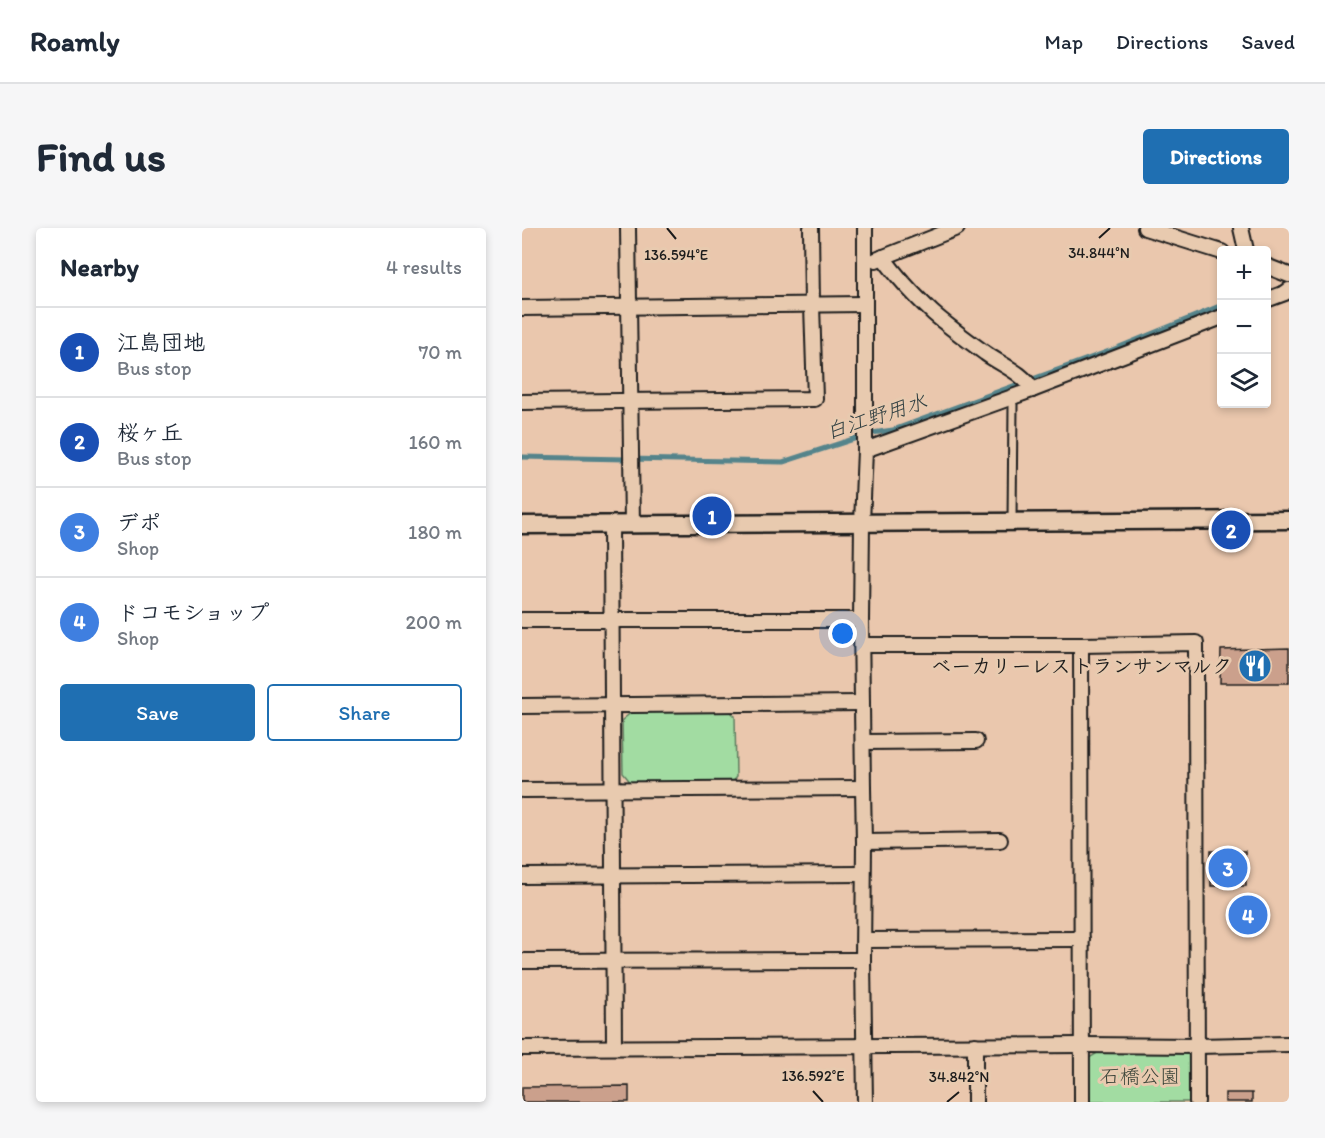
<!DOCTYPE html>
<html lang="en">
<head>
<meta charset="utf-8">
<style>
	body { margin:0; font-family:Itim,"Klee One",sans-serif; background:#f6f6f7; color:#1f2937 }
	.controls { position:absolute; right:18px; top:18px; display:grid; overflow:hidden; border-radius:6px; box-shadow:0 3px 9px #0003 }
	.controls button { width:54px; height:54px; display:grid; place-items:center; padding:0; border:0; border-bottom:2px solid #e0e1e3; background:#fff; color:#1f2937; font:30px sans-serif }
	.you { position:absolute; left:321px; top:406px; width:21px; height:21px; margin:-15px; border:4px solid #fff; border-radius:50%; background:#1a73e8; box-shadow:0 0 0 9px #1a73e833 }
	.badge { display:grid; place-items:center; width:39px; height:39px; border-radius:50%; background:#1f6fb2; color:#fff; font-size:20px; font-weight:700 }
	.pin { position:absolute; translate:-50% -50%; border:3px solid #fff; box-shadow:0 2px 6px #0006 }
	.list { margin:0; padding:0; list-style:none }
	h2 { display:flex; justify-content:space-between; align-items:center; height:78px; margin:0; padding:0 24px; font-size:26px }
	h2 small { font-size:20px; font-weight:400; color:#747a83 }
	.list li { display:grid; grid-template-columns:39px 1fr auto; gap:18px; align-items:center; box-sizing:border-box; height:90px; padding:0 24px; border-top:2px solid #e0e1e3 }
	.list b { display:block; font-size:22px; white-space:nowrap }
	.list p { margin:0; font-size:20px; white-space:nowrap; color:#747a83 }
	.list em { font-size:20px; font-style:normal; color:#747a83 }
	.actions { display:flex; gap:12px; padding:18px 24px }
	.actions a { flex:1; padding:14px 0; border:2px solid #1f6fb2; border-radius:6px; text-align:center; font-size:21px; color:#1f6fb2 }
	.actions .main { background:#1f6fb2; color:#fff }
	.icon { flex:none; width:33px; height:33px; fill:none; stroke:currentColor; stroke-width:2; stroke-linecap:round; stroke-linejoin:round }
	.map { position:relative; flex:none; width:767px; height:874px; overflow:hidden; border-radius:6px }
	header { display:flex; align-items:center; gap:36px; box-sizing:border-box; height:84px; padding:0 30px; background:#fff; border-bottom:2px solid #e0e1e3 }
	header strong { font-size:28px }
	nav { display:flex; gap:33px; margin-inline-start:auto; font-size:21px }
	.intro { display:flex; align-items:center; justify-content:space-between; box-sizing:border-box; height:144px; padding:0 36px }
	h1 { margin:0; font-size:42px }
	.button { padding:15px 27px; border-radius:6px; background:#1f6fb2; color:#fff; font-size:21px; font-weight:700 }
	main { display:flex; gap:36px; padding:0 36px }
	aside { flex:1; background:#fff; border-radius:6px; box-shadow:0 3px 9px #0003 }
	.map>svg:first-child { display:block }
	.green { fill:#a2dca2; stroke:#5f7c5f; stroke-width:1.5 }
	.lines { fill:none; stroke-linecap:round; stroke-linejoin:round }
	.stream { stroke:#54848b; stroke-width:5 }
	.building { fill:#cba08c; stroke:#1c1c1c; stroke-width:1.5 }
	.service-casing { stroke:#1c1c1c; stroke-width:11 }
	.minor-casing { stroke:#1c1c1c; stroke-width:18 }
	.tertiary-casing { stroke:#1c1c1c; stroke-width:21 }
	.service { stroke:#e8caaf; stroke-width:7 }
	.minor { stroke:#e8caaf; stroke-width:14 }
	.tertiary { stroke:#e8caaf; stroke-width:16 }
	.ticks { fill:none; stroke:#1c1c1c; stroke-width:2 }
	.labels { text-anchor:middle; dominant-baseline:central; stroke-width:6; stroke-linejoin:round; paint-order:stroke }
	.poi-label { font-size:20px; font-weight:bold; fill:#1c1c1c; stroke:#e8caaf; text-anchor:end }
	.park-label { font-size:20px; fill:#374237; stroke:#e8caaf }
	.water-label { font-size:21px; font-style:italic; fill:#2f3f41; stroke:#e8caaf }
	.ticks-label { font-size:15px; text-anchor:middle; fill:#1c1c1c; stroke:#e8caaf; stroke-width:6; stroke-linejoin:round; paint-order:stroke }
</style>
</head>
<body>
<header>
<strong>Roamly</strong>
<nav><a>Map</a><a>Directions</a><a>Saved</a></nav>
</header>
<div class="intro"><h1>Find us</h1><a class="button">Directions</a></div>
<main>
<aside>
<h2>Nearby<small>4 results</small></h2>
<ul class="list">
<li><span class="badge" style="background:#1a4fb4">1</span><div><b>江島団地</b><p>Bus stop</p></div><em>70 m</em></li>
<li><span class="badge" style="background:#1a4fb4">2</span><div><b>桜ヶ丘</b><p>Bus stop</p></div><em>160 m</em></li>
<li><span class="badge" style="background:#3f7fe0">3</span><div><b>デポ</b><p>Shop</p></div><em>180 m</em></li>
<li><span class="badge" style="background:#3f7fe0">4</span><div><b>ドコモショップ</b><p>Shop</p></div><em>200 m</em></li>
</ul>
<div class="actions"><a class="main">Save</a><a>Share</a></div>
</aside>
<div class="map">
<svg width="767" height="874" viewBox="0 0 767 874">
	<rect width="100%" height="100%" fill="#eac7ad"/>
	<filter id="ink" filterUnits="userSpaceOnUse"><feTurbulence type="fractalNoise" baseFrequency=".0167" numOctaves="2"/><feDisplacementMap in="SourceGraphic" scale="12" xChannelSelector="R" yChannelSelector="G"/><feConvolveMatrix kernelMatrix="1 2 1 2 8 2 1 2 1" color-interpolation-filters="sRGB"/></filter>
	<g filter="url(#ink)">
		<g class="green">
			<polygon points="208,483 213,488 214,549 208,556 110,556 101,545 100,492 110,484"/>
			<polygon points="664,823 668,829 668,874 567,874 567,830 577,824"/>
		</g>
		<g class="lines">
			<g class="stream">
				<polyline points="744,59 746,59"/>
				<polyline points="0,229 261,234 350,205 371,202 590,122 700,77"/>
			</g>
		</g>
		<g class="building">
			<polygon points="767,420 767,455 698,455 699,422"/>
			<polygon points="689,623 723,623 724,658 689,658"/>
			<polygon points="107,858 107,874 0,874 0,859"/>
			<rect x="703" y="865" width="27" height="9"/>
		</g>
		<g class="lines">
			<g class="service-casing">
				<polyline id="service" points="488,170 491,177 490,293"/>
			</g>
			<g class="minor-casing">
				<g id="minor">
					<polyline points="106,0 110,297"/>
					<polyline points="623,0 700,24"/>
					<polyline points="719,0 724,22"/>
					<path d="M361,29C375,49 393,68 411,85C427,99 445,112 463,125C476,135 504,146 510,162"/>
					<polyline points="354,32 435,0"/>
					<polyline points="744,38 767,47"/>
					<polyline points="744,72 763,65 767,62"/>
					<polyline points="0,80 343,76"/>
					<polyline points="0,174 293,171 290,77 289,0"/>
					<polyline points="343,222 343,0"/>
					<polyline points="89,296 92,819"/>
					<polyline points="0,392 339,392"/>
					<polyline points="340,417 559,417 674,415 675,874"/>
					<polyline points="559,417 560,874"/>
					<polyline points="0,478 340,475"/>
					<polyline points="341,514 454,513"/>
					<polyline points="0,562 341,560"/>
					<polyline points="342,614 478,612"/>
					<polyline points="0,648 341,646"/>
					<polyline points="342,712 560,711"/>
					<polyline points="0,733 341,732"/>
					<polyline points="0,820 560,817 675,818 767,816"/>
					<polyline points="343,874 341,732 342,614 341,560 339,392 340,295 343,222 510,162 700,89"/>
					<polyline points="453,874 453,817"/>
				</g>
			</g>
			<g class="tertiary-casing">
				<polyline id="tertiary" points="0,297 767,292"/>
			</g>
			<use href="#service" class="service"/>
			<use href="#minor" class="minor"/>
			<use href="#tertiary" class="tertiary"/>
		</g>
	</g>
	<path class="ticks" d="M145,0L154,11M577,10L588,0M291,863L301,874M425,874L437,864"/>
	<defs>
		<g id="restaurant-disc" transform="scale(1.725)"><circle r="9.5" fill="#1f6fb2" stroke="#e8caaf"/><path d="M-5-6h1v4h1v-4h1v4h1v-4h1v5L-1.5 .5V6h-2V.5L-5-1ZM5-6V6H3V1.5H1.5Q1.5-4 5-6Z" fill="#fff"/></g>
	</defs>
	<g fill-rule="evenodd">
		<use href="#restaurant-disc" x="733" y="438"/>
	</g>
	<g class="labels">
		<g class="poi-label">
			<text x="710" y="438">ベーカリーレストランサンマルク</text>
		</g>
		<g class="park-label">
			<text x="618" y="848">石橋公園</text>
		</g>
		<g class="water-label">
			<text transform="translate(354 188) rotate(-18)">白江野用水</text>
		</g>
	</g>
	<g class="ticks-label">
		<text x="577" y="30">34.844°N</text>
		<text x="154" y="32">136.594°E</text>
		<text x="291" y="853">136.592°E</text>
		<text x="437" y="854">34.842°N</text>
	</g>
</svg>
<div class="controls">
<button>+</button>
<button>−</button>
<button><svg class="icon" aria-label="layers" viewBox="0 0 24 24"><path d="M12 4l9 5-9 5-9-5zM3 14l9 5 9-5"/></svg></button>
</div>
<div class="you"></div>
<div class="pin badge" style="left:190px;top:288px;background:#1a4fb4">1</div>
<div class="pin badge" style="left:709px;top:302px;background:#1a4fb4">2</div>
<div class="pin badge" style="left:706px;top:640px;background:#3f7fe0">3</div>
<div class="pin badge" style="left:726px;top:687px;background:#3f7fe0">4</div>
</div>
</main>
</body>
</html>
